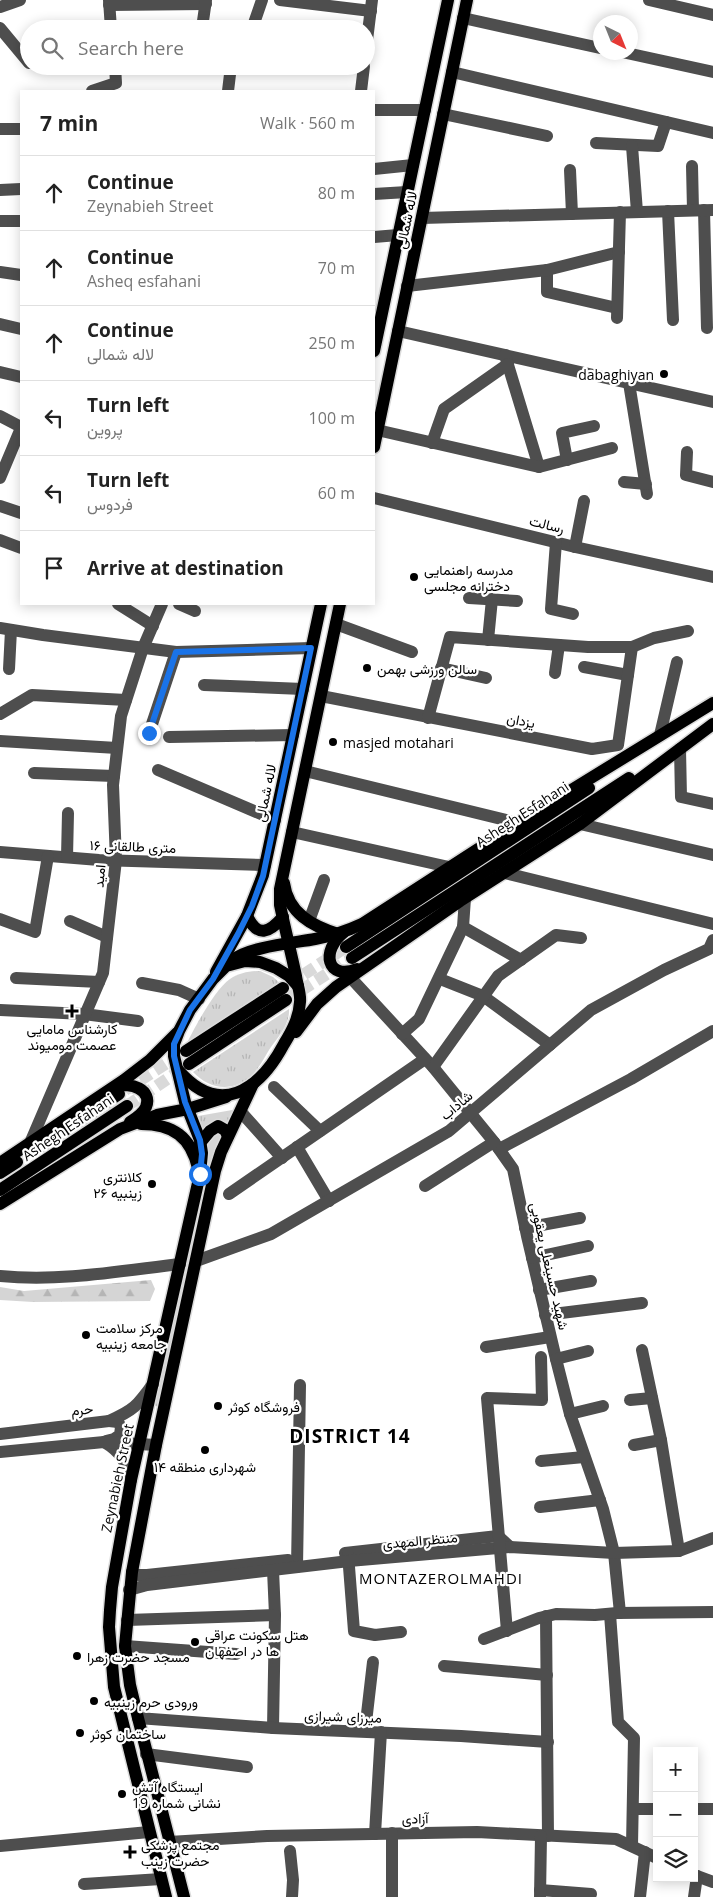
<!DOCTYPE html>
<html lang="en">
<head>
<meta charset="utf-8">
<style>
	body { margin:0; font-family:"Open Sans",Vazirmatn,sans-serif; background:#f2f2f2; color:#222 }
	.controls { position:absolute; right:15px; bottom:15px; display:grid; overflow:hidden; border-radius:0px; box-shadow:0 2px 12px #0003 }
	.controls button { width:45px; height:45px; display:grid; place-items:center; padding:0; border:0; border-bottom:1px solid #e0e0e0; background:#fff; color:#222; font:25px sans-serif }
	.compass { position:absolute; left:593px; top:15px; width:45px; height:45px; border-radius:50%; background:#fff; box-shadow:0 2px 12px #0003; rotate:137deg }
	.stop { position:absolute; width:15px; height:15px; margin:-11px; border:4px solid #1a73e8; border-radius:50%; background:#fff }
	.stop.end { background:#1a73e8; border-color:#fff; box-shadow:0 1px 5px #0008 }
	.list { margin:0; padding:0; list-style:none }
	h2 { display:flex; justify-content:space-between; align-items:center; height:65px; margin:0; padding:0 20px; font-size:21px }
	h2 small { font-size:16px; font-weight:400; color:#767676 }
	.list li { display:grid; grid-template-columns:32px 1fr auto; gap:15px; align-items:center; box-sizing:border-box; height:75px; padding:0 20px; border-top:1px solid #e0e0e0 }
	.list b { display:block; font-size:19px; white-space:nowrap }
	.list p { margin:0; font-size:16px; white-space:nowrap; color:#767676 }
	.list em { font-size:16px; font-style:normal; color:#767676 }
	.icon { flex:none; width:28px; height:28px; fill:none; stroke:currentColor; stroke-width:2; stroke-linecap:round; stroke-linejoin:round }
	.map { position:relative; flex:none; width:713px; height:1897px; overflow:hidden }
	.search { position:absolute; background:#fff; box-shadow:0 2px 12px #0003; left:20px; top:20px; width:355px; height:55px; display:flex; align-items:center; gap:12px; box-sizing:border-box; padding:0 18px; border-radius:28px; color:#767676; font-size:19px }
	.panel { position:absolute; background:#fff; box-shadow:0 2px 12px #0003; left:20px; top:90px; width:355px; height:515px; border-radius:0px }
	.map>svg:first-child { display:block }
	.grass { fill:url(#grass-tufts) }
	.forest { fill:url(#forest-firs) }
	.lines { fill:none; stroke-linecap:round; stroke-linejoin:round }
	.major-tunnel { stroke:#d9d9d9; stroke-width:12; stroke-dasharray:12 6; stroke-linecap:butt }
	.major-casing { stroke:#dbdbdb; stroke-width:15 }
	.minor { stroke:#4e4e4e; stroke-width:12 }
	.major { stroke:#000; stroke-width:12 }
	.route { stroke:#1a73e8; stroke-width:6 }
	.poi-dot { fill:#000; stroke:#fff; stroke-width:2 }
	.labels { text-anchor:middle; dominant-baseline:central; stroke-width:4.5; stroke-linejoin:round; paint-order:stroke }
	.street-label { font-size:14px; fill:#000; stroke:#fff }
	.poi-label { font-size:14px; fill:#000; stroke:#fff; text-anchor:start }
	.neighbourhood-label { font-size:15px; letter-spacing:1px; fill:#000; stroke:#fff }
	.district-label { font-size:19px; font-weight:bold; letter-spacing:1px; fill:#000; stroke:#fff }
</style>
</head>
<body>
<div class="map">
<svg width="713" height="1897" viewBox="0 0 713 1897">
	<defs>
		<pattern id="grass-tufts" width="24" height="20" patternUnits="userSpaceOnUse" patternTransform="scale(1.25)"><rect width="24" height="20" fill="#d5d5d5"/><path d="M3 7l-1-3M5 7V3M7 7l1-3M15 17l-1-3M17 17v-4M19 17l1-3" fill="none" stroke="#b5b5b5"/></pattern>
		<pattern id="forest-firs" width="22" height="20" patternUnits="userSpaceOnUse" patternTransform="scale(1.25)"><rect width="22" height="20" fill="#d5d5d5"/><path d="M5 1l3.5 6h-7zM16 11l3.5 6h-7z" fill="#b5b5b5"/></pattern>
	</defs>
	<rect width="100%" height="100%" fill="#fff"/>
	<g class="grass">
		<path d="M260,971L273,977L282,985L184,1049C192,1032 214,990 230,979C239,973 249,971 260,971Z"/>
		<path d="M289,1009C290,1024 279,1036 271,1047C265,1056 259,1069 251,1076C232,1093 209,1089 193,1072Z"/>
		<path d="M238,1109L229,1126C217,1123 211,1121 201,1130L198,1116Z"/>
		<polygon points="218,1131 223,1135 158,1407 154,1405 190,1248 208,1154 208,1142"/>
	</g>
	<polygon class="forest" points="151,1280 155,1289 150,1301 33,1302 0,1300 0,1287 24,1291"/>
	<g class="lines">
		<g class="major-tunnel">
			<polyline points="289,984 346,947"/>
			<polyline points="286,1000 352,958"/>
			<polyline points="125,1090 184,1052"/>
			<polyline points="127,1106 185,1067"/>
		</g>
		<g class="major-casing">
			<g id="major">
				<polyline points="374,351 448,0"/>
				<polyline points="374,447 467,0"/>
				<path d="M284,883C288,913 312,926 338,934"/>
				<path d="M247,916C258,938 269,933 283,917"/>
				<path d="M344,932C320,951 327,981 357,969"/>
				<polyline points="346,947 589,788"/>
				<polyline points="352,958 629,778"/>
				<path d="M233,960C248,947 294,943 315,939C332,936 347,931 362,924L529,816L713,703"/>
				<polyline points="216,972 247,916 263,875 321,604"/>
				<polyline points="296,1032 317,1004 336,987 460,901 580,824 713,724"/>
				<polyline points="186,1051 283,988"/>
				<polyline points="189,1064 286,1000"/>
				<path d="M178,1070C219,1118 259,1091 284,1044C292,1031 299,1018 300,1002C301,994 297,984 296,976C291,952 285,929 280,905V889L340,604"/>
				<path d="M116,1087C130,1081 153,1090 146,1107C143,1114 136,1118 130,1122"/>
				<path d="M141,1124C173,1124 191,1137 198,1168"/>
				<polyline points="200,1143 210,1131 218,1126 225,1130 228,1136"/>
				<polyline points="38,1148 119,1094"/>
				<polyline points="0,1163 124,1080 150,1060 177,1033"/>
				<polyline points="0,1173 17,1162"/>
				<polyline points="0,1190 127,1106"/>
				<polyline points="0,1204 120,1129 157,1115 188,1109 226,1097"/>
				<polyline points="166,1897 114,1687 109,1627 110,1610 112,1587 131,1480 200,1174 202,1153 200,1140 185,1102 174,1056 174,1044 179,1031 190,1010 213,979 226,966 245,961 260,962 276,968 289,976 298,986"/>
				<polyline points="184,1897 138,1718 130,1685 125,1646 132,1572 156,1445 215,1171 221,1152 253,1084"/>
			</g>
		</g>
		<g class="minor">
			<polyline points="109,0 111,29"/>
			<polyline points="280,0 371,11"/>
			<polyline points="649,0 713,15"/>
			<polyline points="109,5 206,4"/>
			<polyline points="0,7 20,0"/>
			<polyline points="463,18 600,48"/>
			<polyline points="203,21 206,0"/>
			<polyline points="0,28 29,63"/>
			<polyline points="252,29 262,0"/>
			<polyline points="366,48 372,0"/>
			<polyline points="622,52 713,72"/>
			<polyline points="452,72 713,133"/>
			<polyline points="92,91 116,83 115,66"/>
			<polyline points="228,91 231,66"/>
			<polyline points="361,91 364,66"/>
			<polyline points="374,110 425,110"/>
			<polyline points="443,114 547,136"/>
			<polyline points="0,129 21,129"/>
			<polyline points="596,143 658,146 666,122"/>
			<polyline points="632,146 637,212"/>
			<polyline points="692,166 693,210"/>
			<polyline points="374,169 413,165"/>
			<polyline points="570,170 572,214"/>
			<polyline points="0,190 21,189"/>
			<polyline points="374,194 407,192"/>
			<polyline points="704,210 707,328"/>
			<polyline points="668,211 673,320"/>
			<polyline points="422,218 713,210"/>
			<polyline points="0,221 21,221"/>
			<polyline points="374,237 398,235"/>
			<polyline points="547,270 547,292 617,308"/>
			<polyline points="0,272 21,275"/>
			<polyline points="407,286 547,270 619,252"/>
			<polyline points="617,318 620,212"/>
			<polyline points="0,324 21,329"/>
			<polyline points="398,331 713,402"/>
			<polyline points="505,355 539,467"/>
			<polyline points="0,372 21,377"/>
			<polyline points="629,383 647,494"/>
			<polyline points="0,416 21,427"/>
			<polyline points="377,430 539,467 612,448"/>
			<polyline points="432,443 444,409 508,364"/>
			<polyline points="687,452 686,475 713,482"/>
			<polyline points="567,460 562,433 594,426"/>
			<polyline points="0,478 21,428"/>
			<polyline points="624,482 646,484"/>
			<polyline points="374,498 575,547 713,577"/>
			<polyline points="0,506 21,513"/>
			<polyline points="0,540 21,548"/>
			<polyline points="556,542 551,609 573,614"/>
			<polyline points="575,547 584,501"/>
			<polyline points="469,598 517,601"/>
			<polyline points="118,604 153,626"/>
			<polyline points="179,604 195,611"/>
			<polyline points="336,624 412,652"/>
			<polyline points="0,628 43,635 176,652 311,648"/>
			<polyline points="488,640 492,599"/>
			<polyline points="584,667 628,675"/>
			<polyline points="441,668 486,678"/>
			<polyline points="9,669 11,630"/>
			<polyline points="555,673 559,645"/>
			<polyline points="204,685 303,689"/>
			<polyline points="321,696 592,749 618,745 632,647"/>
			<polyline points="0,714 32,695 126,700"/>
			<polyline points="428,718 450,637 588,647 632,647 654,638 688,631"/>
			<polyline points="149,733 176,652"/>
			<polyline points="660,735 677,662"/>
			<polyline points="169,737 293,735"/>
			<polyline points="0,741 117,748"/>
			<polyline points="680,749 681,797 713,804"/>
			<polyline points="158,770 275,820"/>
			<polyline points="305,771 518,823"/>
			<polyline points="34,773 114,776"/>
			<polyline points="580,824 713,855"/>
			<polyline points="292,832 449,867"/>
			<polyline points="0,852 99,860 265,865"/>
			<polyline points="67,857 68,813"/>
			<polyline points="505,873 713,924"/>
			<polyline points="0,919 35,932 48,856"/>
			<polyline points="70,921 107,937"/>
			<polyline points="309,921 324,880"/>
			<polyline points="463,927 521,960"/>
			<polyline points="350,977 433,1067 494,1142 513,1169 527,1236 556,1359 570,1414 603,1509 614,1553 620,1613"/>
			<polyline points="16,978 99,982"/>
			<polyline points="440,979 483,996 550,1045"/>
			<polyline points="142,983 179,990 199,999"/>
			<polyline points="0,1010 84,1014 138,1021"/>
			<polyline points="402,1034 419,1019 463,927 465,898"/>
			<polyline points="433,1067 498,976 556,935 581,938"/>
			<polyline points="274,1087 320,1131"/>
			<polyline points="241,1112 282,1158"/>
			<polyline points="30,1143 103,973 116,860 113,785 121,716 143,648 162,604"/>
			<polyline points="297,1147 329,1201"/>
			<polyline points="499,1149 631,1079 713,1031"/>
			<polyline points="425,1186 494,1142"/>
			<polyline points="229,1194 425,1059"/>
			<polyline points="525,1228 580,1218"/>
			<polyline points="532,1258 588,1246"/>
			<polyline points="196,1261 271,1234 449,1131 591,1010 664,970 709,949 713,940"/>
			<path d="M0,1276C60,1282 120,1271 180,1264"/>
			<polyline points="539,1290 591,1281"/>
			<polyline points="545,1315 642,1303"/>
			<polyline points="486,1347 550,1337"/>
			<polyline points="642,1350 661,1440 679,1551"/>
			<polyline points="556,1359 588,1351"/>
			<polyline points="630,1400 652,1398"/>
			<polyline points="570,1414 603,1406"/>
			<path d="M0,1434L109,1421C134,1410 137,1406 153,1384"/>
			<polyline points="106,1441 114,1439 120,1435 121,1427 118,1422 109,1421"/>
			<path d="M104,1442C122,1453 125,1461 131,1480"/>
			<polyline points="634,1445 661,1440"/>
			<polyline points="0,1452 104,1442 156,1445"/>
			<polyline points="541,1461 584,1457"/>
			<polyline points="540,1507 600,1500"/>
			<polyline points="345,1553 498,1536 510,1547"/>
			<polyline points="348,1554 354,1631 375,1635 401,1632"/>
			<polyline points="297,1567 300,1385"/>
			<polyline points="273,1570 275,1615 273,1728"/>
			<polyline points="132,1572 138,1575 147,1575 288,1560"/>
			<polyline points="129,1590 147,1585 349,1561 510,1547 614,1553 679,1551 713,1538"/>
			<polyline points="610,1614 618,1722 634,1738 632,1846"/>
			<polyline points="546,1616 548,1836"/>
			<polyline points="127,1620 275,1615"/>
			<polyline points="507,1631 487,1398 542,1400 541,1357"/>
			<polyline points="484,1639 539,1618 556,1614 595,1615 617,1613 713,1612"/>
			<polyline points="125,1646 236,1654"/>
			<polyline points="444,1666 547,1675"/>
			<polyline points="138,1718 273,1728 461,1736 548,1742"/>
			<polyline points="365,1731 373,1662"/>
			<polyline points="146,1754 247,1767"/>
			<polyline points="634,1809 657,1809"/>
			<polyline points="694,1809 713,1809"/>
			<polyline points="375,1834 381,1732"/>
			<polyline points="169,1842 267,1836 477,1832 616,1839 657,1858"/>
			<polyline points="0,1846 149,1832"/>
			<polyline points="290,1851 293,1880 292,1897"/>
			<polyline points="694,1875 713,1882"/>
			<polyline points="84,1884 161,1879"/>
			<polyline points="540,1890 591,1894"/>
			<polyline points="392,1897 392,1833"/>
			<polyline points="540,1897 541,1836"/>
			<polyline points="640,1897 645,1852"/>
			<polyline points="694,1897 697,1876"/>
		</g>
		<use href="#major" class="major"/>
	</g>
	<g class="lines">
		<polyline class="route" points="149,733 176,652 311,648 263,876 252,906 238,934 213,979 190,1010 174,1044 174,1056 185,1102 200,1140 202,1154 200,1174"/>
	</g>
	<g class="poi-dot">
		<circle cx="664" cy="374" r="5"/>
		<circle cx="414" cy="577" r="5"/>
		<circle cx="367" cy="668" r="5"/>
		<circle cx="333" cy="742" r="5"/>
		<path d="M69.5 1003.5h5v5h5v5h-5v5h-5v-5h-5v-5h5z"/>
		<circle cx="152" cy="1184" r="5"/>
		<circle cx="86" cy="1335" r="5"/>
		<circle cx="218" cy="1406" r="5"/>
		<circle cx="205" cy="1450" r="5"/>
		<circle cx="195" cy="1642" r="5"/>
		<circle cx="77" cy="1656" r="5"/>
		<circle cx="94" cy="1701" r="5"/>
		<circle cx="80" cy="1733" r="5"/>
		<circle cx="122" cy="1794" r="5"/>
		<path d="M127.5 1844.5h5v5h5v5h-5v5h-5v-5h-5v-5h5z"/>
	</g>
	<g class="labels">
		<g class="street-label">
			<text transform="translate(406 220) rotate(-78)">لاله شمالی</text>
			<text transform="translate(547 524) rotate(14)">رسالت</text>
			<text transform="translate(521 720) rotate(11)">یزدان</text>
			<text transform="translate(265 793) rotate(-78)">لاله شمالی</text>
			<text transform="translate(522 814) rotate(-33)">Ashegh Esfahani</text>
			<text transform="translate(133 846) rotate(2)">۱۶ متری طالقانی</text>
			<text transform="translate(99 876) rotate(-85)">امید</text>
			<text transform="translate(456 1105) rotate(-40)">شاداب</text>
			<text transform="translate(68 1127) rotate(-34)">Ashegh Esfahani</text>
			<text transform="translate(550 1266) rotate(77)">شهید حسینعلی یعقوبی</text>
			<text transform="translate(82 1409) rotate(-6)">حرم</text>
			<text transform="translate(117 1478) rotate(-78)">Zeynabieh Street</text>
			<text transform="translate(420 1540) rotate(-5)">منتظر المهدی</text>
			<text transform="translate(343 1716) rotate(2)">میرزای شیرازی</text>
			<text transform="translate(415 1818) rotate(-1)">آزادی</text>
		</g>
		<g class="poi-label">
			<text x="654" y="374" text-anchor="end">dabaghiyan</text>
			<text x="424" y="569">مدرسه راهنمایی<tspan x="424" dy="16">دخترانه مجلسی</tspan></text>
			<text x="377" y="668">سالن ورزشی بهمن</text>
			<text x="343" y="742">masjed motahari</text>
			<text x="72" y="1028" text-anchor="middle">کارشناس مامایی<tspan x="72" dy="16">عصمت مومیوند</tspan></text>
			<text x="142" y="1176" text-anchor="end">کلانتری<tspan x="142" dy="16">۲۶ زینبیه</tspan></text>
			<text x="96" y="1327">مرکز سلامت<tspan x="96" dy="16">جامعه زینبیه</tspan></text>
			<text x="228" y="1406">فروشگاه کوثر</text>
			<text x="205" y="1466" text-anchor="middle">شهرداری منطقه ۱۴</text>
			<text x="205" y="1634">هتل سکونت عراقی<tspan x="205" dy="16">ها در اصفهان</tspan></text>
			<text x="87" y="1656">مسجد حضرت زهرا</text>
			<text x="104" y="1701">ورودی حرم زینبیه</text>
			<text x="90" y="1733">ساختمان کوثر</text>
			<text x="132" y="1786">ایستگاه آتش<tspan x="132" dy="16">نشانی شماره 19</tspan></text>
			<text x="141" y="1844">مجتمع پزشکی<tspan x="141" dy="16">حضرت زینب</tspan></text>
		</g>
		<g class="neighbourhood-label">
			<text x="441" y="1578">MONTAZEROLMAHDI</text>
		</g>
		<g class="district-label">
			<text x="350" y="1436">DISTRICT 14</text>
		</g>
	</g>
</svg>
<div class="controls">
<button>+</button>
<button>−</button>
<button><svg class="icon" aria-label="layers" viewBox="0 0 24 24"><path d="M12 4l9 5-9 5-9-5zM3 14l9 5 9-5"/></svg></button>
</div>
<svg class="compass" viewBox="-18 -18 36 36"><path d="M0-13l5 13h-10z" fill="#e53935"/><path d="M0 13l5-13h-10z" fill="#767676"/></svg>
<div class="stop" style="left:200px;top:1174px"></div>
<div class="stop end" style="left:149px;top:733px"></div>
<div class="search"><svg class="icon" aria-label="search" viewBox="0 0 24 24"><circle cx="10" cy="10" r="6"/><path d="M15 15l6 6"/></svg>Search here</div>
<section class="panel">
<h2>7 min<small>Walk · 560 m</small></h2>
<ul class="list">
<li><svg class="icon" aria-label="ahead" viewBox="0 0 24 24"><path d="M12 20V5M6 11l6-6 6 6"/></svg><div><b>Continue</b><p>Zeynabieh Street</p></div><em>80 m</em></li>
<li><svg class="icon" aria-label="ahead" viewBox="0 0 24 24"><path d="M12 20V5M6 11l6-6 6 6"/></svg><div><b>Continue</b><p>Asheq esfahani</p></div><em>70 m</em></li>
<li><svg class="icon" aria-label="ahead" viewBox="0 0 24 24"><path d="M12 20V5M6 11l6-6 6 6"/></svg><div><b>Continue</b><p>لاله شمالی</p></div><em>250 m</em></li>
<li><svg class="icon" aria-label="left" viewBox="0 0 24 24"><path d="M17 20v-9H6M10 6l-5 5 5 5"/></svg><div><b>Turn left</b><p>پروین</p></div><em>100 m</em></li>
<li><svg class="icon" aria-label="left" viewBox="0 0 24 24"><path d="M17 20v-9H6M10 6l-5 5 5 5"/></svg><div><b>Turn left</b><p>فردوس</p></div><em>60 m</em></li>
<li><svg class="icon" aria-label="arrive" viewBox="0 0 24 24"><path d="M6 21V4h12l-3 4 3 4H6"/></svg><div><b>Arrive at destination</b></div></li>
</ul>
</section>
</div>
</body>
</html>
